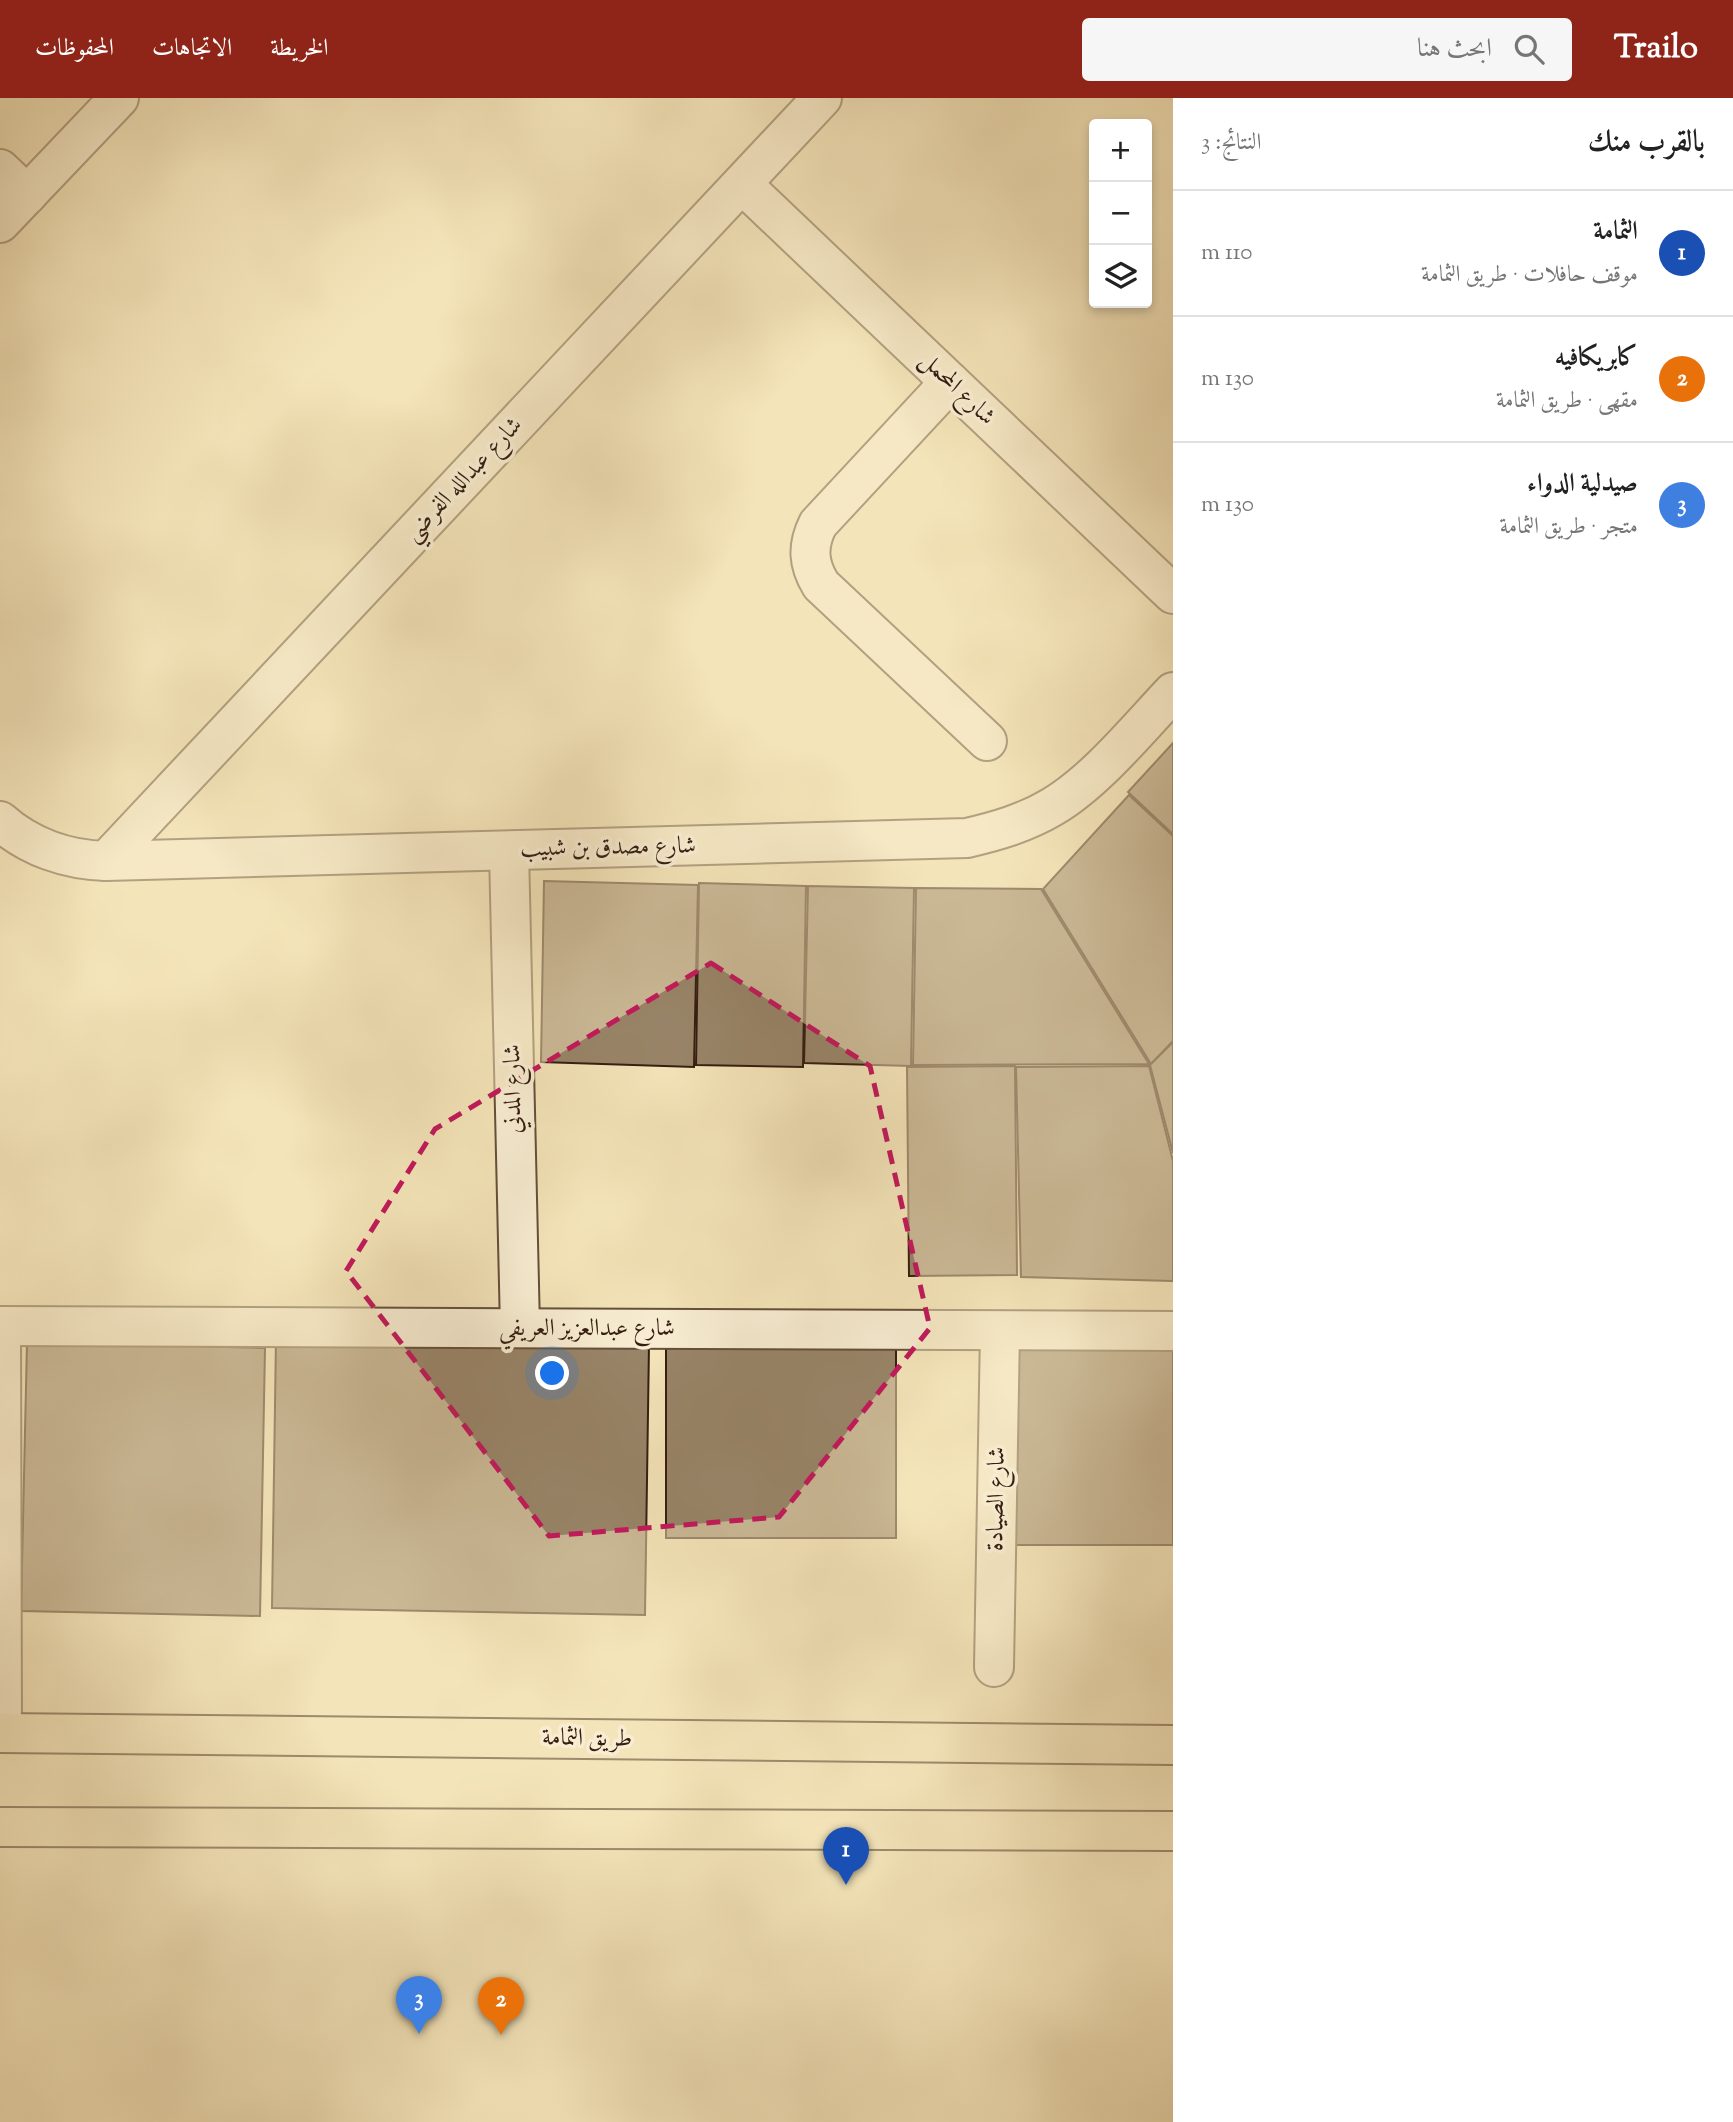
<!DOCTYPE html>
<html lang="ar">
<head>
<meta charset="utf-8">
<style>
	body { margin:0; font-family:"Sorts Mill Goudy",Amiri,serif; background:#f6f6f6; color:#222; direction:rtl }
	.controls { position:absolute; right:21px; top:21px; display:grid; overflow:hidden; border-radius:7px; box-shadow:0 4px 10px #0003 }
	.controls button { width:63px; height:63px; display:grid; place-items:center; padding:0; border:0; border-bottom:2px solid #e0e0e0; background:#fff; color:#222; font:35px sans-serif }
	.you { position:absolute; left:553px; top:1276px; width:24px; height:24px; margin:-18px; border:5px solid #fff; border-radius:50%; background:#1a73e8; box-shadow:0 0 0 10px #1a73e833 }
	.badge { display:grid; place-items:center; width:46px; height:46px; border-radius:50%; background:#8f2418; color:#fff; font-size:23px; font-weight:700 }
	.pin { position:absolute; translate:-50% -58px; filter:drop-shadow(0 2px 4px #0008) }
	.pin::after { content:''; position:absolute; top:37px; width:24px; height:21px; background:inherit; clip-path:polygon(0 0,100% 0,50% 100%) }
	.list { margin:0; padding:0; list-style:none }
	h2 { display:flex; justify-content:space-between; align-items:center; height:91px; margin:0; padding:0 28px; font-size:30px }
	h2 small { font-size:23px; font-weight:400; color:#767676 }
	.list li { display:grid; grid-template-columns:46px 1fr auto; gap:21px; align-items:center; box-sizing:border-box; height:126px; padding:0 28px; border-top:2px solid #e0e0e0 }
	.list b { display:block; font-size:26px; white-space:nowrap }
	.list p { margin:0; font-size:23px; white-space:nowrap; color:#767676 }
	.list em { font-size:23px; font-style:normal; color:#767676 }
	.icon { flex:none; width:38px; height:38px; fill:none; stroke:currentColor; stroke-width:2; stroke-linecap:round; stroke-linejoin:round }
	.map { position:relative; flex:none; width:1173px; height:2024px; overflow:hidden; direction:ltr }
	header { display:flex; align-items:center; gap:42px; box-sizing:border-box; height:98px; padding:0 35px; background:#8f2418; color:#fff }
	header strong { font-size:33px }
	nav { display:flex; gap:38px; margin-inline-start:auto; font-size:24px }
	.search { width:490px; height:63px; background:#f6f6f6; display:flex; align-items:center; gap:18px; box-sizing:border-box; padding:0 24px; border-radius:7px; color:#767676; font-size:26px }
	main { display:flex }
	aside { flex:1; background:#fff }
	.map>svg:first-child { display:block }
	.building { fill:#988468; stroke:#351d10; stroke-width:2 }
	.lines { fill:none; stroke-linecap:round; stroke-linejoin:round }
	.minor-casing { stroke:#654f3a; stroke-width:42 }
	.major-casing { stroke:#351d10; stroke-width:42 }
	.minor { stroke:#f8edd2; stroke-width:38 }
	.major { stroke:#f4e4b9; stroke-width:38 }
	.marked { fill:none; stroke:#c2185b; stroke-width:5; stroke-dasharray:14 9; stroke-linejoin:round }
	.labels { text-anchor:middle; dominant-baseline:central; stroke-width:7; stroke-linejoin:round; paint-order:stroke }
	.street-label { font-size:24px; fill:#351d10; stroke:#f8edd2 }
</style>
</head>
<body>
<header>
<strong>Trailo</strong>
<div class="search"><svg class="icon" aria-label="search" viewBox="0 0 24 24"><circle cx="10" cy="10" r="6"/><path d="M15 15l6 6"/></svg>ابحث هنا</div>
<nav><a>الخريطة</a><a>الاتجاهات</a><a>المحفوظات</a></nav>
</header>
<main>
<aside>
<h2>بالقرب منك<small>النتائج: 3</small></h2>
<ul class="list">
<li><span class="badge" style="background:#1a4fb4">1</span><div><b>الثمامة</b><p>موقف حافلات · طريق الثمامة</p></div><em>110 m</em></li>
<li><span class="badge" style="background:#e8710a">2</span><div><b>كابريكافيه</b><p>مقهى · طريق الثمامة</p></div><em>130 m</em></li>
<li><span class="badge" style="background:#3f7fe0">3</span><div><b>صيدلية الدواء</b><p>متجر · طريق الثمامة</p></div><em>130 m</em></li>
</ul>
</aside>
<div class="map">
<svg width="1173" height="2024" viewBox="0 0 1173 2024">
	<rect width="100%" height="100%" fill="#f4e4b9"/>
	<filter id="stains"><feTurbulence type="fractalNoise" baseFrequency=".00286" numOctaves="4"/><feColorMatrix values="0 0 0 0 .2 0 0 0 0 .09 0 0 0 0 .02 0 0 0 .5 -.17"/></filter>
	<radialGradient id="worn" r=".72"><stop offset=".6" stop-color="#630" stop-opacity="0"/><stop offset="1" stop-color="#630" stop-opacity=".3"/></radialGradient>
	<g class="building">
		<polygon points="1173,645 1173,736 1128,694"/>
		<polygon points="1129,697 1173,738 1173,943 1151,966 1043,791"/>
		<polygon points="544,783 698,787 694,969 541,964"/>
		<polygon points="699,785 806,788 803,969 696,967"/>
		<polygon points="808,788 914,790 911,968 804,965"/>
		<polygon points="916,790 1041,791 1149,966 913,967"/>
		<polygon points="1173,944 1173,1055 1150,967"/>
		<polygon points="1015,968 1017,1177 909,1178 907,969"/>
		<polygon points="1149,968 1173,1063 1173,1183 1021,1179 1016,969"/>
		<polygon points="276,1240 649,1247 645,1517 272,1510"/>
		<polygon points="1006,1240 1173,1240 1173,1447 1008,1447"/>
		<polygon points="27,1244 265,1250 260,1518 21,1513"/>
		<polygon points="896,1246 896,1440 666,1440 666,1247"/>
	</g>
	<g class="lines">
		<g class="minor-casing">
			<g id="minor">
				<polyline points="0,71 27,97"/>
				<polyline points="742,86 1173,496"/>
				<polyline points="0,125 119,0"/>
				<path d="M950,284L818,426C807,448 808,466 821,487L987,643"/>
				<path d="M0,723C29,749 67,762 106,763L967,740C997,733 1025,725 1052,709C1095,684 1138,631 1173,594"/>
				<polyline points="509,753 520,1230"/>
				<polyline points="106,763 822,0"/>
				<polyline points="0,1228 1173,1233"/>
				<polyline points="1,1228 2,1635"/>
				<polyline points="994,1569 1000,1233"/>
			</g>
		</g>
		<g class="major-casing">
			<g id="major">
				<polyline points="0,1635 1173,1647"/>
				<polyline points="0,1729 1173,1733"/>
			</g>
		</g>
		<use href="#minor" class="minor"/>
		<use href="#major" class="major"/>
	</g>
	<path d="M0 0H1173V2024H0ZM711,865L870,968L930,1230L779,1419L549,1438L346,1173L435,1031Z" fill="#f4e4b9" fill-opacity=".55" fill-rule="evenodd"/>
	<path class="marked" d="M711,865L870,968L930,1230L779,1419L549,1438L346,1173L435,1031Z"/>
	<g class="labels">
		<g class="street-label">
			<text transform="translate(957 291) rotate(44)">شارع المحمل</text>
			<text transform="translate(464 382) rotate(-47)">شارع عبدالله الفرضي</text>
			<text transform="translate(608 750) rotate(-1)">شارع مصدق بن شبيب</text>
			<text transform="translate(514 991) rotate(-91)">شارع المدني</text>
			<text x="587" y="1231">شارع عبدالعزيز العريفي</text>
			<text transform="translate(997 1401) rotate(-89)">شارع الصيادة</text>
			<text transform="translate(587 1641) rotate(1)">طريق الثمامة</text>
		</g>
	</g>
	<rect width="100%" height="100%" filter="url(#stains)"/>
	<rect width="100%" height="100%" fill="url(#worn)"/>
</svg>
<div class="controls">
<button>+</button>
<button>−</button>
<button><svg class="icon" aria-label="layers" viewBox="0 0 24 24"><path d="M12 4l9 5-9 5-9-5zM3 14l9 5 9-5"/></svg></button>
</div>
<div class="you"></div>
<div class="pin badge" style="left:846px;top:1787px;background:#1a4fb4">1</div>
<div class="pin badge" style="left:501px;top:1937px;background:#e8710a">2</div>
<div class="pin badge" style="left:419px;top:1936px;background:#3f7fe0">3</div>
</div>
</main>
</body>
</html>
